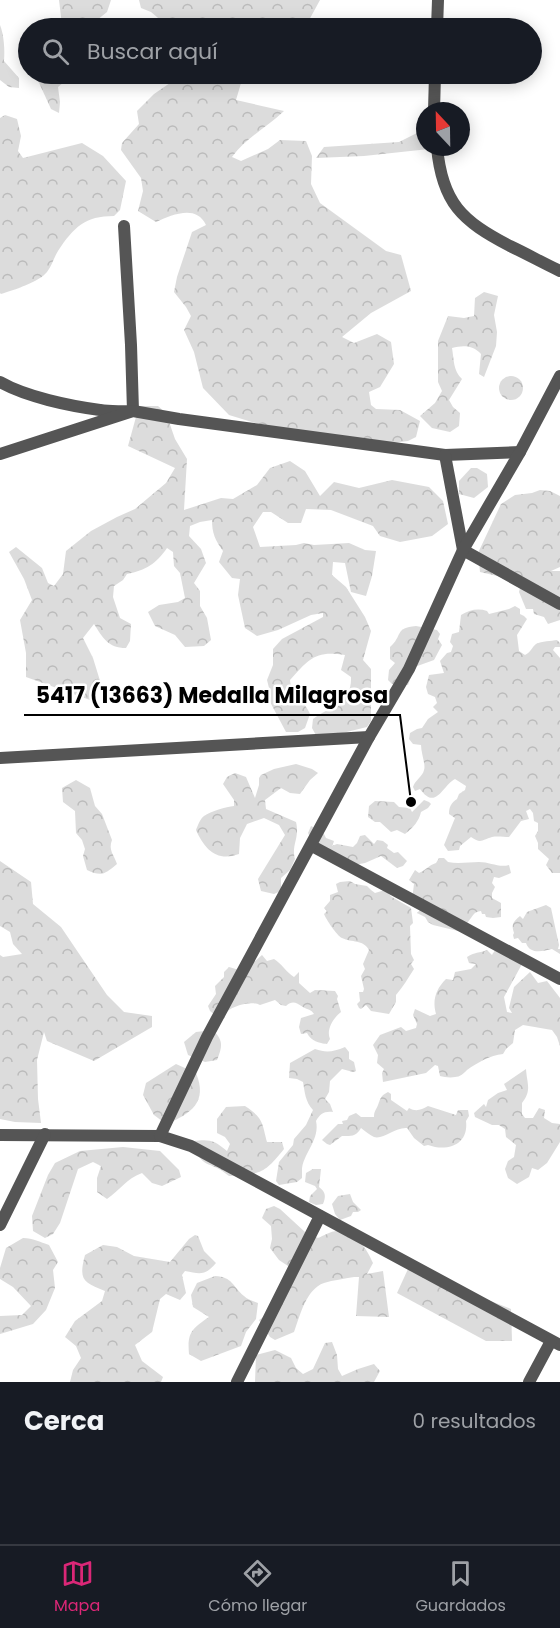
<!DOCTYPE html>
<html lang="es">
<head>
<meta charset="utf-8">
<style>
	body { margin:0; font-family:Poppins,sans-serif; background:#20242c; color:#f1f3f6 }
	.compass { position:absolute; left:416px; top:102px; width:54px; height:54px; border-radius:50%; background:#171b24; box-shadow:0 3px 15px #0003; rotate:338deg }
	.list { margin:0; padding:0; list-style:none }
	h2 { display:flex; justify-content:space-between; align-items:center; height:78px; margin:0; padding:0 24px; font-size:26px }
	h2 small { font-size:20px; font-weight:400; color:#9ea1a6 }
	.icon { flex:none; width:33px; height:33px; fill:none; stroke:currentColor; stroke-width:2; stroke-linecap:round; stroke-linejoin:round }
	.map { position:relative; flex:none; width:560px; height:1382px; overflow:hidden }
	.search { position:absolute; background:#171b24; box-shadow:0 3px 15px #0003; left:18px; right:18px; top:18px; height:66px; display:flex; align-items:center; gap:15px; box-sizing:border-box; padding:0 21px; border-radius:33px; color:#9ea1a6; font-size:22px }
	.sheet { height:162px; background:#171b24 }
	nav { display:flex; justify-content:space-around; align-items:center; box-sizing:border-box; height:84px; border-top:2px solid #363941; background:#171b24; font-size:16px; color:#9ea1a6 }
	nav a { display:grid; justify-items:center; gap:3px }
	nav .on { color:#db2777 }
	.map>svg:first-child { display:block }
	.forest { fill:url(#forest-crowns) }
	.lines { fill:none; stroke-linecap:round; stroke-linejoin:round }
	.street { stroke:#555; stroke-width:12 }
	.leader { fill:none; stroke:#000; stroke-width:2 }
	.callout-dot { fill:#000; stroke:#fff; stroke-width:2 }
	.callout-label { font-size:22px; text-anchor:middle; font-weight:bold; fill:#000; stroke:#fff; stroke-width:5; stroke-linejoin:round; paint-order:stroke }
</style>
</head>
<body>
<div class="map">
<svg width="560" height="1382" viewBox="0 0 560 1382">
	<defs>
		<pattern id="forest-crowns" width="20" height="18" patternUnits="userSpaceOnUse" patternTransform="scale(1.5)"><rect width="20" height="18" fill="#dcdcdc"/><path d="M2 6a3 3 0 1 1 6 0M12 15a3 3 0 1 1 6 0" fill="none" stroke="#bbb"/></pattern>
	</defs>
	<rect width="100%" height="100%" fill="#fff"/>
	<g class="forest">
		<polygon points="59,0 111,0 107,12 87,28 61,28 62,25"/>
		<polygon points="139,0 320,0 308,22 296,28 177,28 176,24 164,23 151,12 141,8"/>
		<path d="M0,25C4,35 5,50 4,61L19,78V88L9,87L0,80Z"/>
		<polygon points="35,74 115,74 108,80 97,82 83,79 64,82 58,87 60,102 59,113 51,109"/>
		<path d="M168,74H247L241,83L236,100L284,111C267,127 246,138 232,157L241,161L268,149L280,140L306,141L312,156L311,184L320,203L386,251L401,255L411,291L371,313L342,337L354,343L377,334L391,342L394,364L380,387L369,392L371,405L376,409L400,410L420,421L416,437L408,441L385,444L292,434L229,415L203,388L194,352L184,330L191,316L186,307L174,292L177,277L192,232L206,225C196,204 172,215 156,222L138,211L143,191L141,178L121,150L122,143L139,124L137,111L154,94L170,83Z"/>
		<path d="M5,115L17,119L21,136L18,151L23,158L82,143L103,156L126,181L120,210L114,216C85,216 74,227 58,251C54,257 52,266 47,272C39,282 14,290 1,294L0,293V118Z"/>
		<polygon points="425,129 425,147 431,147 429,149 364,156 316,158 324,147 399,142"/>
		<path d="M484,292L498,296L494,315L497,332L496,346L484,377L479,374L481,354C473,345 463,345 452,348C454,359 453,371 462,379L449,400L453,407L460,413L459,426L450,432L432,428L420,416L435,403L442,391L438,382V341L448,316L464,318L474,316L475,298Z"/>
		<circle cx="511" cy="388" r="12"/>
		<path d="M139,406H158L166,413L175,439L187,459L184,510L221,498L233,499L257,485L270,468L290,461L305,471L320,496L334,482L359,488L392,480L429,487L443,501L448,524L432,536L400,542L380,536L373,526L331,510L306,509L301,523H288L271,512H263L253,527L260,547L296,545L304,543L314,545L349,543L365,550L376,551L372,576L366,596L351,592L345,563L333,562L332,575L346,587L365,617L371,631L363,660L371,669V721L367,727L318,739L312,728L313,719C330,706 352,704 351,677L341,670L345,655C315,650 309,659 290,680C291,696 304,699 310,714L305,728L298,732H286L269,700L271,696L267,680L273,665V649L282,639L323,617V613L311,615L278,630L257,636L245,628L238,595L240,579L232,578L219,562L223,551C215,540 212,533 212,520L200,522L190,526L189,536L201,549L206,563L194,583L200,591V606L207,618L211,640L204,646L185,647L175,635L155,626L148,612L159,605L178,602L185,598L180,573L174,566L173,552L167,548C156,564 146,570 127,574L123,580L114,586L113,597L120,618L131,624L130,641L126,648C108,648 103,638 94,624L83,638L93,658L101,684L90,700L26,677V653L20,620L32,600L24,579L9,552L16,547L42,568L48,583L54,586L63,574L66,551L91,531L117,517L135,509L166,483L175,468L128,446Z"/>
		<polygon points="471,468 477,468 487,474 488,487 474,498 459,494 459,481"/>
		<polygon points="540,490 550,491 560,496 560,567 551,571 560,571 560,620 548,624 544,617 534,614 533,609 526,609 519,592 520,588 514,580 480,572 478,553 501,504 515,495 532,493"/>
		<path d="M515,606L520,609V614L524,616L527,619L517,635L519,651L525,655C531,652 532,647 536,644C542,641 551,641 557,640L560,643V647H555L553,650L560,658V873H552L546,865L549,859L538,849V843L535,836L538,831V823L534,821L533,813L530,809L526,811L529,819L521,821L509,837C504,837 497,836 492,837C482,840 481,844 471,837L460,846L459,850L448,851L444,845L455,818L449,814C449,807 451,803 457,799L459,794L465,790L466,786L455,779C442,786 436,811 420,789L415,791L413,787C415,780 423,776 424,770C426,765 421,753 421,745L413,744L409,739L410,733L417,729L422,728L428,719L438,712L433,707L437,703L435,697L428,694L426,687L429,675L444,673L440,661L447,653L451,652L453,646L450,642L452,634L459,632L461,615C469,610 478,608 487,611L489,614L509,609Z"/>
		<path d="M416,626L437,630L440,634L438,639L442,645L434,660L409,669L411,677L408,685L392,684L388,680L389,670L395,663L390,659V647C403,636 394,628 416,626Z"/>
		<path d="M296,764L312,769L318,773L310,780L300,794L290,793L281,788L265,800L266,809L296,822C300,838 291,845 295,859L290,870L281,878V891L274,894L261,891L258,879L285,835L279,825L264,818L247,824L240,838L239,854C217,862 205,850 196,830C198,825 200,819 204,816C211,811 226,807 234,806V800L223,784L227,777L235,773L246,777L255,798L259,785V778L261,775L274,769Z"/>
		<path d="M76,780L90,788L95,806L102,814L112,840C108,850 114,855 117,864C105,874 102,877 87,870L83,856L85,849L82,840L76,833L75,811L63,802L62,788Z"/>
		<path d="M424,800L429,802L431,804L428,808L421,812C419,821 413,828 405,834L397,830L391,832L380,822H375L368,817L369,806L375,801L394,802L399,807L410,808L412,812Z"/>
		<polygon points="311,826 323,832 326,838 334,841 332,846 337,844 353,847 357,843 360,836 365,835 374,844 377,840 383,841 388,845 387,848 394,853 398,852 407,861 403,866 397,868 381,856 365,863 344,867 310,837 308,833"/>
		<path d="M439,858H444L448,862C458,864 469,862 479,862C490,862 499,868 509,865L511,873L499,878L494,877L492,883L495,887L492,893V898L501,903V917L493,918L486,917L485,914H482L481,911C473,912 473,916 468,922C466,925 461,928 458,931L433,925L428,922L425,917L417,913L420,910L412,900L414,884L409,880L415,870L419,873C426,870 429,865 436,863Z"/>
		<polygon points="0,861 31,882 33,904 61,927 107,995 124,1012 152,1016 152,1027 94,1061 47,1041 44,1032 37,1060 38,1099 41,1123 15,1122 0,1119 0,955 3,957 22,954 13,944 10,932 0,926"/>
		<path d="M350,881L355,884L367,886L371,890L375,893L385,890L392,897L411,908L413,923L410,926L411,954L414,960L411,964L414,969C408,978 403,987 396,995V1002L389,1014L371,1011L366,1005L361,1009L359,1008L357,1004L360,1001L359,992H363L364,989L361,976L365,969L363,964L369,950C363,939 352,943 342,938C337,936 326,919 324,914L327,911L324,908L330,901V895L338,892L336,884L340,882Z"/>
		<path d="M546,905L551,908L559,945L558,949H560V954L552,949C543,951 530,955 526,943H522L518,938L514,939L513,935L514,933C511,924 513,922 520,916L523,919L527,912Z"/>
		<path d="M487,950L492,955L495,950L522,964L504,997L507,1012L512,1013L509,1008L514,987L530,972L538,983L547,981L560,998V1046L557,1037L552,1030L523,1025L515,1030L513,1043L506,1049L503,1054C490,1055 477,1063 467,1070C463,1074 460,1077 455,1077C450,1078 444,1077 440,1076L438,1066L435,1065L426,1073L383,1082L382,1073L384,1069L377,1063L378,1055L373,1045L380,1035L401,1027L406,1031L416,1028L417,1024L413,1015L415,1009L430,1016L436,1014C432,1000 436,989 446,979L453,980L455,972L471,969L476,964L469,963L467,957C474,952 480,953 487,950Z"/>
		<path d="M262,955L267,961L274,959C282,964 286,972 294,977L299,972V983L310,993L315,990L335,991L338,996L337,999L341,1012C333,1018 326,1030 330,1039L327,1044C319,1043 311,1041 307,1033L301,1034L299,1027L301,1018L314,1014C311,1009 308,1010 303,1007C296,1003 293,1000 286,1006L281,1005L275,1000L260,1005C250,1000 230,1006 224,1015L225,1018L220,1019L210,1011L208,1006L216,994L215,986L224,977V972L229,967L239,970L254,962Z"/>
		<path d="M213,1030C224,1041 222,1047 217,1060L205,1062L188,1055L184,1042L196,1032Z"/>
		<path d="M345,1047L349,1052V1059L354,1062L356,1071L353,1072L342,1069L330,1081L329,1092L325,1099L330,1104L333,1112C324,1111 320,1114 316,1121C320,1139 305,1151 302,1168C302,1171 302,1174 302,1178L297,1182L279,1185L276,1181L279,1162L293,1145L294,1139L306,1125L313,1110C305,1101 305,1093 303,1082L297,1079L289,1078L290,1063L315,1049C326,1053 333,1052 345,1047Z"/>
		<path d="M176,1064L196,1073C208,1102 191,1114 166,1124L154,1115L143,1095L146,1083Z"/>
		<path d="M526,1069C527,1084 532,1090 522,1103V1114L525,1118H533L539,1108L545,1110L544,1118L552,1123L560,1124V1142L547,1163L538,1170L532,1168L529,1177L517,1184L508,1178L505,1169L508,1161L514,1157L516,1145L506,1137L505,1129L499,1125H492L475,1117L474,1113L484,1104L486,1107L488,1100L498,1093L507,1090L504,1084Z"/>
		<path d="M388,1092L391,1094V1100L407,1111L409,1108C416,1112 421,1110 428,1106L456,1115L458,1110H468L469,1116L466,1121C469,1145 447,1152 428,1145L424,1146L414,1138L407,1128C395,1127 383,1140 374,1137C370,1135 365,1131 361,1128C356,1137 351,1136 342,1136L330,1145L327,1144L322,1140L338,1124H343L342,1121L347,1120L349,1116L356,1113L361,1117H374C374,1111 376,1110 378,1105C381,1098 380,1096 388,1092Z"/>
		<path d="M245,1106C263,1118 262,1122 267,1142H282L284,1149C264,1174 261,1174 229,1176C209,1159 201,1171 193,1141C210,1139 214,1140 227,1151L230,1144L225,1137L217,1133V1119L226,1107Z"/>
		<path d="M123,1147L160,1151L179,1170L181,1177L162,1186L152,1183L142,1173C126,1179 120,1190 107,1199L97,1192V1178L101,1166L93,1162L78,1169L60,1223L53,1234L45,1238L33,1231L32,1216L48,1175L55,1163L80,1151Z"/>
		<path d="M313,1169H321L319,1187C326,1192 326,1197 323,1204L316,1205L309,1202L310,1196L317,1189L315,1186L305,1182L306,1173Z"/>
		<polygon points="350,1194 353,1202 361,1210 358,1212 353,1212 351,1216 340,1220 335,1214 332,1204 338,1196"/>
		<path d="M274,1206L280,1209L305,1232L318,1238C323,1236 331,1231 337,1231C355,1230 367,1249 373,1263L367,1274L383,1271L389,1317L356,1316L359,1277H354C344,1279 333,1280 324,1283C306,1289 300,1316 294,1332L275,1340L270,1337L259,1320L272,1311L290,1282L288,1266L279,1260L270,1248L272,1239L271,1226L262,1218L266,1209Z"/>
		<path d="M195,1235L198,1236L204,1251L216,1263C205,1276 200,1274 185,1271L182,1275L186,1293L180,1300L166,1294L160,1299L152,1332L135,1345L142,1361L163,1377L161,1382H70L73,1370L81,1358L76,1346L65,1337L75,1321L102,1301L105,1291C84,1282 78,1281 85,1255L103,1245L117,1247L134,1256L170,1262L189,1239Z"/>
		<path d="M23,1238C33,1238 40,1242 49,1245L58,1262L53,1270L55,1288L46,1310L33,1324L0,1334V1316L22,1315L31,1306L13,1287L0,1279V1268L6,1248Z"/>
		<polygon points="408,1269 511,1309 512,1341 486,1341 397,1293"/>
		<path d="M215,1276C233,1277 232,1286 244,1296C248,1300 253,1301 258,1303L256,1319L246,1332L241,1346L201,1361L189,1354C187,1332 192,1329 209,1317L193,1307L191,1295L197,1283Z"/>
		<polygon points="332,1342 337,1355 338,1369 342,1376 358,1369 374,1364 380,1371 374,1382 255,1382 256,1355 275,1350 291,1358 296,1368 303,1374 313,1369 325,1343"/>
	</g>
	<g class="lines">
		<g class="street">
			<polyline points="437,28 438,0"/>
			<polyline points="434,111 435,74"/>
			<path d="M437,147C442,203 462,221 510,246C527,254 543,263 560,271"/>
			<path d="M0,382C26,397 70,406 100,410C110,412 122,411 133,411L131,345L124,226"/>
			<polyline points="0,454 133,411 179,419 445,455 520,452"/>
			<polyline points="445,455 463,550 560,604"/>
			<polyline points="0,758 369,737"/>
			<polyline points="312,846 560,979"/>
			<polyline points="0,1135 160,1136 191,1146 560,1345"/>
			<polyline points="160,1136 207,1037 369,737 409,669 463,550 520,452 560,376"/>
			<polyline points="0,1225 45,1134"/>
			<polyline points="237,1382 320,1216"/>
			<polyline points="529,1382 551,1341"/>
		</g>
	</g>
	<path class="leader" d="M411 802L400 715H24"/>
	<circle class="callout-dot" cx="411" cy="802" r="6"/>
	<g class="callout-label">
		<text x="212" y="703">5417 (13663) Medalla Milagrosa</text>
	</g>
</svg>
<svg class="compass" viewBox="-18 -18 36 36"><path d="M0-13l5 13h-10z" fill="#e53935"/><path d="M0 13l5-13h-10z" fill="#9ea1a6"/></svg>
<div class="search"><svg class="icon" aria-label="search" viewBox="0 0 24 24"><circle cx="10" cy="10" r="6"/><path d="M15 15l6 6"/></svg>Buscar aquí</div>
</div>
<section class="sheet">
<h2>Cerca<small>0 resultados</small></h2>
<ul class="list">
</ul>
</section>
<nav>
<a class="on"><svg class="icon" aria-label="map" viewBox="0 0 24 24"><path d="M3 6l6-2 6 2 6-2v14l-6 2-6-2-6 2zM9 4v14M15 6v14"/></svg>Mapa</a>
<a><svg class="icon" aria-label="directions" viewBox="0 0 24 24"><path d="M12 3l9 9-9 9-9-9zM9 14v-3h6M13 9l2 2-2 2"/></svg>Cómo llegar</a>
<a><svg class="icon" aria-label="saved" viewBox="0 0 24 24"><path d="M7 4h10v16l-5-4-5 4z"/></svg>Guardados</a>
</nav>
</body>
</html>
